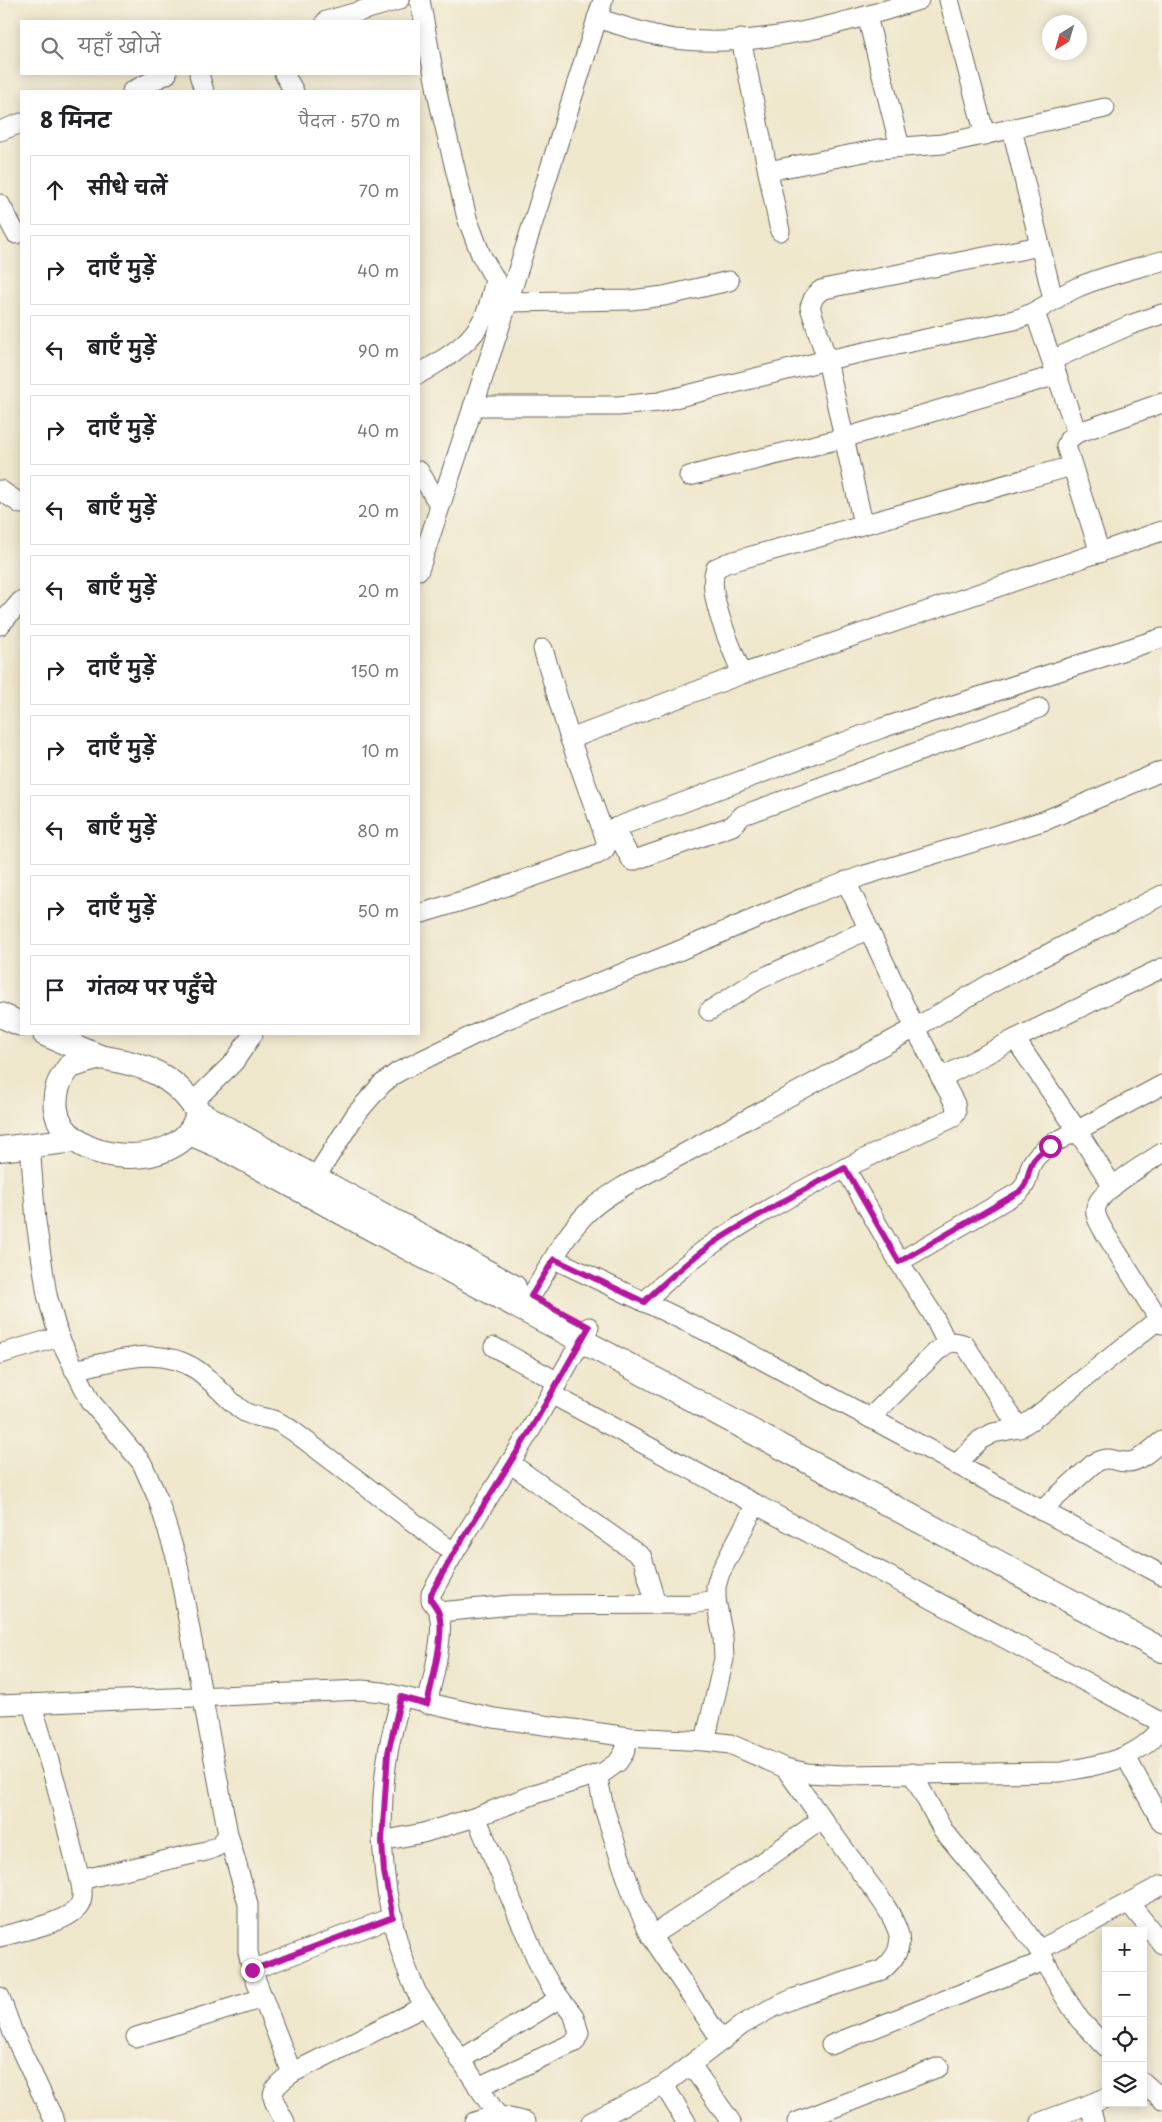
<!DOCTYPE html>
<html lang="hi">
<head>
<meta charset="utf-8">
<style>
	body { margin:0; font-family:"Playpen Sans","Playpen Sans Deva",sans-serif; background:#f2f2f2; color:#202124 }
	.controls { position:absolute; right:15px; bottom:15px; display:grid; overflow:hidden; border-radius:0px; box-shadow:0 2px 12px #0003 }
	.controls button { width:45px; height:45px; display:grid; place-items:center; padding:0; border:0; border-bottom:1px solid #e0e0e0; background:#fff; color:#202124; font:25px sans-serif }
	.compass { position:absolute; left:1042px; top:15px; width:45px; height:45px; border-radius:50%; background:#fff; box-shadow:0 2px 12px #0003; rotate:217deg }
	.stop { position:absolute; width:15px; height:15px; margin:-11px; border:4px solid #b5179e; border-radius:50%; background:#fff }
	.stop.end { background:#b5179e; border-color:#fff; box-shadow:0 1px 5px #0008 }
	.list { margin:0; padding:0; list-style:none }
	h2 { display:flex; justify-content:space-between; align-items:center; height:65px; margin:0; padding:0 20px; font-size:21px }
	h2 small { font-size:16px; font-weight:400; color:#757577 }
	.list li { display:grid; grid-template-columns:32px 1fr auto; gap:15px; align-items:center; box-sizing:border-box; height:70px; margin:0 10px 10px; padding:0 10px; border:1px solid #e0e0e0; border-radius:0px }
	.list b { display:block; font-size:19px; white-space:nowrap }
	.list em { font-size:16px; font-style:normal; color:#757577 }
	.icon { flex:none; width:28px; height:28px; fill:none; stroke:currentColor; stroke-width:2; stroke-linecap:round; stroke-linejoin:round }
	.map { position:relative; flex:none; width:1162px; height:2122px; overflow:hidden }
	.search { position:absolute; background:#fff; box-shadow:0 2px 12px #0003; left:20px; top:20px; width:400px; height:55px; display:flex; align-items:center; gap:12px; box-sizing:border-box; padding:0 18px; border-radius:0px; color:#757577; font-size:19px }
	.panel { position:absolute; background:#fff; box-shadow:0 2px 12px #0003; left:20px; top:90px; width:400px; height:945px; border-radius:0px }
	.map>svg:first-child { display:block }
	.lines { fill:none; stroke-linecap:round; stroke-linejoin:round }
	.minor-casing { stroke:#66635a; stroke-width:21 }
	.major-casing { stroke:#66635a; stroke-width:26 }
	.minor { stroke:#fff; stroke-width:19 }
	.major { stroke:#fff; stroke-width:24 }
	.route { stroke:#b5179e; stroke-width:6 }
</style>
</head>
<body>
<div class="map">
<svg width="1162" height="2122" viewBox="0 0 1162 2122">
	<rect width="100%" height="100%" fill="#f7f3e8"/>
	<filter id="ink" filterUnits="userSpaceOnUse"><feTurbulence type="fractalNoise" baseFrequency=".02" numOctaves="2"/><feDisplacementMap in="SourceGraphic" scale="10" xChannelSelector="R" yChannelSelector="G"/><feConvolveMatrix kernelMatrix="1 2 1 2 8 2 1 2 1" color-interpolation-filters="sRGB"/></filter>
	<filter id="wash" filterUnits="userSpaceOnUse"><feTurbulence type="fractalNoise" baseFrequency=".0096" numOctaves="4" result="noise"/><feDisplacementMap in="SourceGraphic" scale="20" xChannelSelector="R" yChannelSelector="G"/><feGaussianBlur stdDeviation="1.12" result="paint"/><feColorMatrix in="noise" values="0 0 0 0 0 0 0 0 0 0 0 0 0 0 0 0 0 1.4 0 .05"/><feComposite in="paint" operator="in"/></filter>
	<g filter="url(#wash)">
		<rect width="100%" height="100%" fill="#efe7cc"/>
	</g>
	<g filter="url(#ink)">
		<g class="lines">
			<g class="minor-casing">
				<g id="minor">
					<polyline points="420,0 439,102 467,218 481,255 508,302 631,300 664,296 729,281"/>
					<polyline points="949,0 985,135"/>
					<polyline points="867,16 900,147"/>
					<path d="M597,18C622,26 648,35 675,39C756,49 843,24 919,0"/>
					<polyline points="326,21 399,0"/>
					<polyline points="741,39 780,231"/>
					<polyline points="199,74 204,91"/>
					<polyline points="284,74 294,91"/>
					<polyline points="132,91 167,74"/>
					<polyline points="1012,129 1053,299"/>
					<polyline points="0,131 21,123"/>
					<polyline points="768,171 879,149 942,144 1105,108"/>
					<polyline points="0,204 16,234"/>
					<polyline points="1035,313 1077,433"/>
					<polyline points="1052,360 1130,325 1162,314"/>
					<path d="M419,374C444,359 471,345 484,317C490,306 492,291 495,280"/>
					<path d="M473,406H618L659,402L827,360L1014,320C1037,314 1054,298 1076,288C1103,276 1134,269 1162,261"/>
					<polyline points="419,471 440,506"/>
					<polyline points="689,476 844,438 1057,375"/>
					<polyline points="0,490 21,504"/>
					<polyline points="863,524 827,360 810,307 814,297 821,290 833,287 1040,246"/>
					<polyline points="1100,553 1066,446 1069,439 1077,433 1162,403"/>
					<polyline points="419,570 508,302 603,0"/>
					<polyline points="0,625 21,601"/>
					<path d="M742,674C732,648 705,593 716,568L727,563L1072,466"/>
					<polyline points="570,739 742,674 1162,531"/>
					<polyline points="614,828 632,861 732,826 743,815 1039,708"/>
					<polyline points="604,832 882,728 1162,638"/>
					<path d="M419,914L478,896L598,854C607,850 607,846 605,837L570,739L543,649"/>
					<polyline points="709,1011 758,980 869,929"/>
					<polyline points="1015,1039 1077,1130 1113,1187"/>
					<polyline points="941,1078 1015,1039 1162,968"/>
					<polyline points="192,1103 234,1062 253,1034"/>
					<path d="M30,1145L36,1222L47,1295L59,1337L91,1402L142,1463L158,1499L177,1560L228,1834C222,1845 217,1847 206,1851L80,1880"/>
					<path d="M1162,1153C1147,1163 1099,1190 1096,1208C1094,1216 1101,1226 1105,1233L1162,1324"/>
					<polyline points="845,1168 899,1262 932,1313 947,1343"/>
					<polyline points="315,1178 356,1114 382,1084 398,1072 500,1022 676,952 803,898 862,876 1046,820 1162,771"/>
					<polyline points="554,1259 729,1342 1162,1575"/>
					<path d="M899,1262L1019,1192C1030,1182 1026,1175 1032,1163C1036,1155 1044,1150 1050,1145L1162,1085"/>
					<path d="M531,1296C549,1268 564,1235 588,1212C599,1201 613,1193 626,1185L915,1028L990,984L1162,895"/>
					<path d="M644,1302C668,1279 693,1257 720,1239C793,1191 873,1154 952,1118L956,1112L955,1104L915,1028L846,881"/>
					<polyline points="494,1347 558,1382"/>
					<polyline points="0,1354 59,1337"/>
					<path d="M74,1370C115,1361 159,1344 197,1370C214,1382 226,1399 243,1411C252,1417 263,1417 273,1420C280,1422 287,1427 293,1431L454,1553"/>
					<polyline points="551,1394 1162,1723"/>
					<path d="M870,1418L936,1352C947,1343 952,1339 965,1345L1019,1428"/>
					<polyline points="510,1463 642,1557 656,1604"/>
					<polyline points="956,1465 980,1440 993,1433 1019,1428 1033,1419 1159,1319"/>
					<path d="M1041,1511L1093,1464C1111,1454 1110,1462 1128,1462C1139,1462 1153,1448 1162,1441"/>
					<polyline points="439,1612 512,1605 691,1604 716,1600"/>
					<path d="M401,1697C397,1715 391,1734 388,1753C375,1831 383,1920 417,1993L497,2115"/>
					<path d="M427,1704C432,1683 445,1633 439,1614C438,1609 434,1605 431,1600V1594L454,1553L530,1431L589,1327"/>
					<path d="M0,1705L362,1690L382,1692L494,1718L629,1737L705,1741L730,1744L785,1768L807,1773L844,1775L1061,1772C1099,1765 1139,1760 1162,1727"/>
					<polyline points="705,1741 724,1659 723,1638 716,1600 716,1586 720,1573 756,1504"/>
					<polyline points="1126,1757 1162,1823"/>
					<polyline points="912,1773 943,1830 1017,1919 1039,1950 1063,1994 1080,2020 1106,2047"/>
					<polyline points="597,1774 604,1808 621,1861 635,1901 651,1936 722,2041"/>
					<polyline points="476,1817 540,1967 552,1988 574,2016 579,2033 575,2042 478,2087"/>
					<polyline points="228,1834 248,1904 248,1952 252,1970 292,2073"/>
					<polyline points="382,1841 423,1833 476,1817 538,1793 604,1772 618,1762 624,1753 629,1737"/>
					<polyline points="1129,1903 1162,1944"/>
					<polyline points="651,1936 754,1868 822,1819"/>
					<path d="M0,1937C19,1931 68,1923 79,1906C84,1898 82,1889 80,1880L56,1784L32,1705"/>
					<polyline points="1039,1950 1162,1885"/>
					<polyline points="252,1970 393,1917"/>
					<polyline points="0,1997 13,2033 55,2122"/>
					<polyline points="136,2037 263,1998"/>
					<polyline points="831,2045 1044,1961"/>
					<polyline points="460,2060 560,1998"/>
					<polyline points="691,2065 731,2122"/>
					<polyline points="1143,2082 1162,2099"/>
					<polyline points="664,2085 686,2122"/>
					<polyline points="1090,2105 1094,2122"/>
					<path d="M285,2122C271,2096 265,2093 292,2073L425,2006"/>
					<polyline points="474,2122 497,2115 526,2122"/>
					<path d="M591,2122L664,2085L742,2025L770,2009L795,1998L882,1970C893,1961 902,1950 899,1935C892,1910 871,1887 857,1867C833,1834 809,1801 785,1768"/>
					<polyline points="797,2122 939,2067"/>
					<polyline points="1041,2122 1106,2098"/>
				</g>
			</g>
			<g class="major-casing">
				<g id="major">
					<polyline points="0,1015 21,1024"/>
					<polyline points="45,1034 100,1057"/>
					<path d="M100,1057C143,1064 174,1074 198,1112C186,1181 34,1166 58,1086C60,1079 66,1072 70,1066Z"/>
					<polyline points="198,1112 297,1168 514,1287"/>
					<polyline points="190,1133 222,1147 365,1225 1162,1650"/>
					<polyline points="0,1149 75,1140"/>
				</g>
			</g>
			<use href="#minor" class="minor"/>
			<use href="#major" class="major"/>
		</g>
	</g>
	<g class="lines" filter="url(#ink)">
		<path class="route" d="M252,1970L393,1917L384,1872L382,1841L388,1753L401,1697L427,1704C432,1683 445,1633 439,1614C438,1609 434,1605 431,1600V1594L454,1553L530,1431L589,1327L531,1296L554,1259L644,1302C668,1279 693,1256 721,1238C761,1213 803,1190 845,1168L899,1262L1019,1192C1030,1182 1026,1175 1032,1163C1036,1155 1044,1150 1050,1146"/>
	</g>
</svg>
<div class="controls">
<button>+</button>
<button>−</button>
<button><svg class="icon" aria-label="locate" viewBox="0 0 24 24"><circle cx="12" cy="12" r="6"/><path d="M12 2v4M12 18v4M2 12h4M18 12h4"/></svg></button>
<button><svg class="icon" aria-label="layers" viewBox="0 0 24 24"><path d="M12 4l9 5-9 5-9-5zM3 14l9 5 9-5"/></svg></button>
</div>
<svg class="compass" viewBox="-18 -18 36 36"><path d="M0-13l5 13h-10z" fill="#e53935"/><path d="M0 13l5-13h-10z" fill="#757577"/></svg>
<div class="stop" style="left:1050px;top:1146px"></div>
<div class="stop end" style="left:252px;top:1970px"></div>
<div class="search"><svg class="icon" aria-label="search" viewBox="0 0 24 24"><circle cx="10" cy="10" r="6"/><path d="M15 15l6 6"/></svg>यहाँ खोजें</div>
<section class="panel">
<h2>8 मिनट<small>पैदल · 570 m</small></h2>
<ul class="list">
<li><svg class="icon" aria-label="ahead" viewBox="0 0 24 24"><path d="M12 20V5M6 11l6-6 6 6"/></svg><div><b>सीधे चलें</b></div><em>70 m</em></li>
<li><svg class="icon" aria-label="right" viewBox="0 0 24 24"><path d="M7 20v-9h11M14 6l5 5-5 5"/></svg><div><b>दाएँ मुड़ें</b></div><em>40 m</em></li>
<li><svg class="icon" aria-label="left" viewBox="0 0 24 24"><path d="M17 20v-9H6M10 6l-5 5 5 5"/></svg><div><b>बाएँ मुड़ें</b></div><em>90 m</em></li>
<li><svg class="icon" aria-label="right" viewBox="0 0 24 24"><path d="M7 20v-9h11M14 6l5 5-5 5"/></svg><div><b>दाएँ मुड़ें</b></div><em>40 m</em></li>
<li><svg class="icon" aria-label="left" viewBox="0 0 24 24"><path d="M17 20v-9H6M10 6l-5 5 5 5"/></svg><div><b>बाएँ मुड़ें</b></div><em>20 m</em></li>
<li><svg class="icon" aria-label="left" viewBox="0 0 24 24"><path d="M17 20v-9H6M10 6l-5 5 5 5"/></svg><div><b>बाएँ मुड़ें</b></div><em>20 m</em></li>
<li><svg class="icon" aria-label="right" viewBox="0 0 24 24"><path d="M7 20v-9h11M14 6l5 5-5 5"/></svg><div><b>दाएँ मुड़ें</b></div><em>150 m</em></li>
<li><svg class="icon" aria-label="right" viewBox="0 0 24 24"><path d="M7 20v-9h11M14 6l5 5-5 5"/></svg><div><b>दाएँ मुड़ें</b></div><em>10 m</em></li>
<li><svg class="icon" aria-label="left" viewBox="0 0 24 24"><path d="M17 20v-9H6M10 6l-5 5 5 5"/></svg><div><b>बाएँ मुड़ें</b></div><em>80 m</em></li>
<li><svg class="icon" aria-label="right" viewBox="0 0 24 24"><path d="M7 20v-9h11M14 6l5 5-5 5"/></svg><div><b>दाएँ मुड़ें</b></div><em>50 m</em></li>
<li><svg class="icon" aria-label="arrive" viewBox="0 0 24 24"><path d="M6 21V4h12l-3 4 3 4H6"/></svg><div><b>गंतव्य पर पहुँचे</b></div></li>
</ul>
</section>
</div>
</body>
</html>
